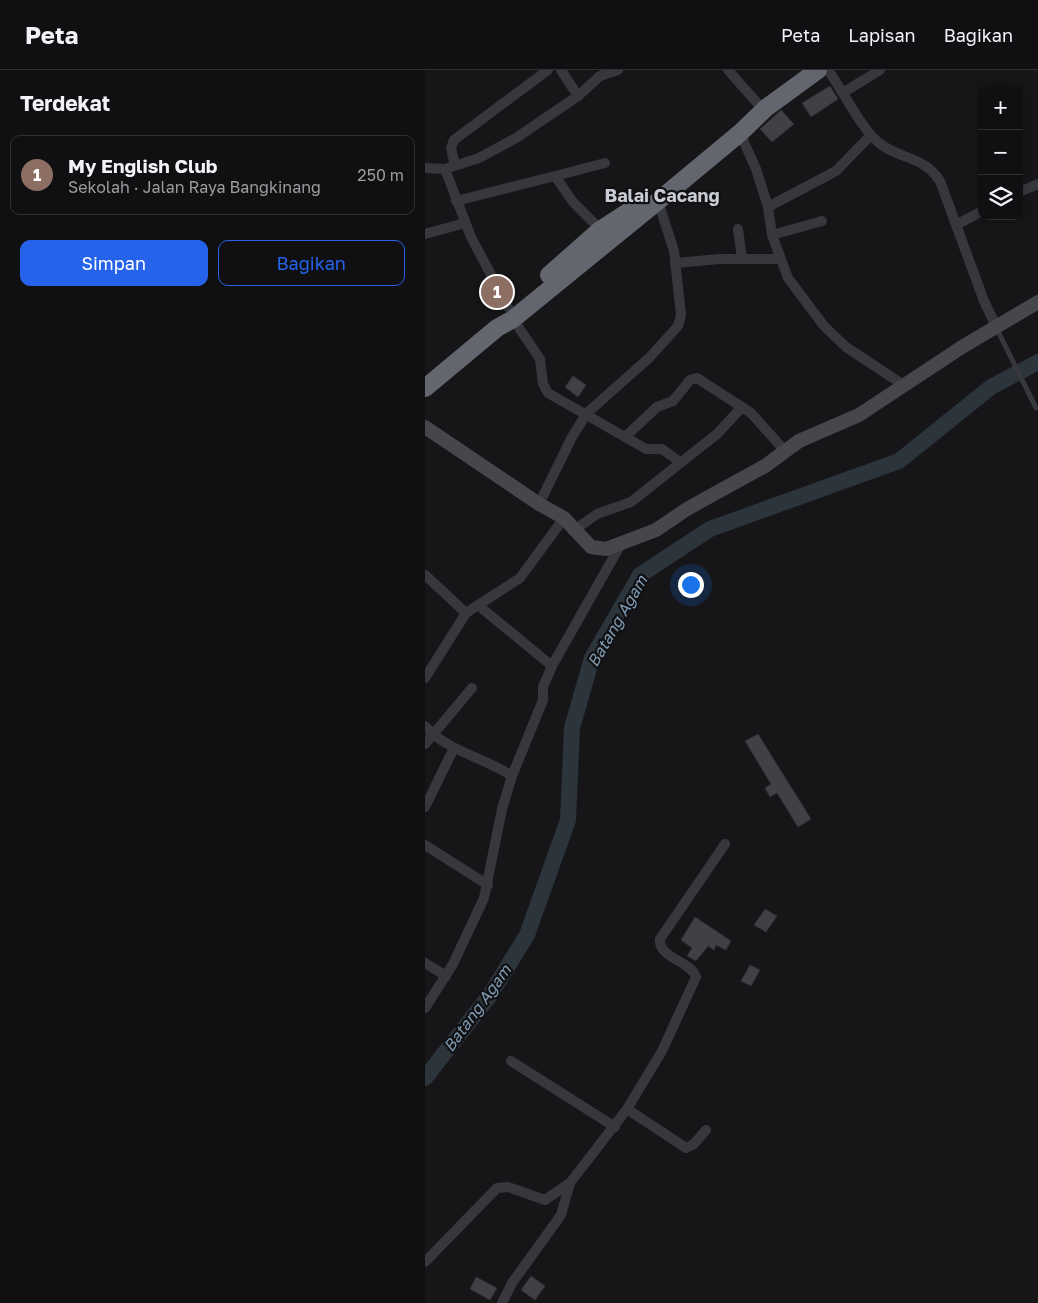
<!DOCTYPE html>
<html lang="id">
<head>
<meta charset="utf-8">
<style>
	body { margin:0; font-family:"Golos Text",sans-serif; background:#1e1e20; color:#f1f3f6 }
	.controls { position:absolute; right:15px; top:15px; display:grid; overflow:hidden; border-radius:10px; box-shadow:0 2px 8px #0003 }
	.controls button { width:45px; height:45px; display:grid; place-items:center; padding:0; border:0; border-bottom:1px solid #303032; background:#101012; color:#f1f3f6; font:25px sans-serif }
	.you { position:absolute; left:265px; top:514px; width:18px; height:18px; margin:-12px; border:4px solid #fff; border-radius:50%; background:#1a73e8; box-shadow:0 0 0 8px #1a73e833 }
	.badge { display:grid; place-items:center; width:32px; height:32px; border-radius:50%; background:#2563eb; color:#fff; font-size:16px; font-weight:700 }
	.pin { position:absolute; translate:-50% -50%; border:2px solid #fff; box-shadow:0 1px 5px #0006 }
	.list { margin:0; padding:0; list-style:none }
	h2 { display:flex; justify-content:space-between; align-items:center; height:65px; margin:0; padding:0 20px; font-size:21px }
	h2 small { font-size:16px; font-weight:400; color:#9c9d9f }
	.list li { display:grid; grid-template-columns:32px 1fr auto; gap:15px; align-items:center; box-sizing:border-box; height:80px; margin:0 10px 10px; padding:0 10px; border:1px solid #303032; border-radius:10px }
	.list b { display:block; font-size:19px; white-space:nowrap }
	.list p { margin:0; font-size:16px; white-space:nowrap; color:#9c9d9f }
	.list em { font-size:16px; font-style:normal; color:#9c9d9f }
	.actions { display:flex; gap:10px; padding:15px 20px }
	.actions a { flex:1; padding:11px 0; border:1px solid #2563eb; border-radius:10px; text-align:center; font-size:18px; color:#2563eb }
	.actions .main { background:#2563eb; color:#fff }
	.icon { flex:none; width:28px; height:28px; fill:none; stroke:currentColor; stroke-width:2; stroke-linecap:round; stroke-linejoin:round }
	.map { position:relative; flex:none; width:613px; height:1233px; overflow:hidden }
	header { display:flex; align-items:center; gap:30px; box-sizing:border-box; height:70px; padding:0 25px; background:#101012; border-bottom:1px solid #303032 }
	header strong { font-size:24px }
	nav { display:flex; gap:28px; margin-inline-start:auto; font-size:18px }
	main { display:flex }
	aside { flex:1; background:#101012 }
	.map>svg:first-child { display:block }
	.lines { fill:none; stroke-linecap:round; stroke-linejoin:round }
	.river { stroke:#2c353c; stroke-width:16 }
	.building { fill:#404145; stroke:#303034 }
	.lane { stroke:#37383d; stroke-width:5 }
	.street { stroke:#37383d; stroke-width:10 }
	.secondary { stroke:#45474d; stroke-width:14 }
	.highway { stroke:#63666e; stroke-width:18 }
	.labels { text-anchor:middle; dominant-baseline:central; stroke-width:4.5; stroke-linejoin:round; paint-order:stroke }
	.water-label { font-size:16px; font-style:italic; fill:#7f9bb3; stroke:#111113 }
	.quarter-label { font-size:18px; font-weight:bold; fill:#c9ccd4; stroke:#111113 }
</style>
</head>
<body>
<header>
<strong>Peta</strong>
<nav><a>Peta</a><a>Lapisan</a><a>Bagikan</a></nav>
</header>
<main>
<aside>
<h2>Terdekat<small></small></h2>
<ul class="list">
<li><span class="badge" style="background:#8d6e63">1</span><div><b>My English Club</b><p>Sekolah · Jalan Raya Bangkinang</p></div><em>250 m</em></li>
</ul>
<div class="actions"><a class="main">Simpan</a><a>Bagikan</a></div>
</aside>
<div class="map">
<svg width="613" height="1233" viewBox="0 0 613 1233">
	<rect width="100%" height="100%" fill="#161618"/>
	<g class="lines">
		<polyline class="river" points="0,1008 65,925 102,865 143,750 147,658 167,588 215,505 285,459 474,391 566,317 613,292"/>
	</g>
	<g class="building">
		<polygon points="405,16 413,29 386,47 377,33"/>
		<polygon points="356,40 369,54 347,72 335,59"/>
		<polygon points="148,306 161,315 153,327 140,317"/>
		<polygon points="333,664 386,749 373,757 352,723 345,727 340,718 346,714 320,671"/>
		<polygon points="340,839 352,846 341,862 329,855"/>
		<polygon points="270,847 306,871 301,880 291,875 289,880 283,876 271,891 262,886 267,878 256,870"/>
		<polygon points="325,895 335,900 326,916 316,911"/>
		<polygon points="106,1206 120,1216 110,1230 96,1220"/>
		<polygon points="51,1207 72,1218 65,1230 45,1219"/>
	</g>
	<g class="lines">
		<polyline class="lane" points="572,259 611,338"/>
		<g class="street">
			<polyline points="136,0 153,26"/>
			<polyline points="303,0 334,35"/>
			<path d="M403,0C417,19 437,60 454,73C475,90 498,85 515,111L559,231L571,256"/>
			<polyline points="419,22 455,0"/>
			<polyline points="315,63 331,99 343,137 347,165 363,208 399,256 421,277 480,316"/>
			<polyline points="30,95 26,78 29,70 123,0"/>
			<polyline points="0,98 20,99 54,88 91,68 153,26 175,6 193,0"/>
			<polyline points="20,99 46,167 83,237"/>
			<polyline points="130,106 180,93"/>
			<polyline points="594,122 613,114"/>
			<polyline points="31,131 130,106 148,132 178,162"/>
			<polyline points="343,137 411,101 445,66"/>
			<polyline points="531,155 557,141"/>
			<polyline points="313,159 317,189"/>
			<polyline points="0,164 40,153"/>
			<polyline points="347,165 397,151"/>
			<polyline points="250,193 295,189 355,189"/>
			<polyline points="88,249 115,289 118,314 123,323 221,379 237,379 255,392"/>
			<polyline points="200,367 232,337 248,331 265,310 272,308 326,343 360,381"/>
			<polyline points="114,434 147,367 162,343 224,288 253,256 256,245 249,181 233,131"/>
			<polyline points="148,461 172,444 206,432 292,364 317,337"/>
			<polyline points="0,505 41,543"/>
			<polyline points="54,536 127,596"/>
			<polyline points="0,608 41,543 95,508 139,448"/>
			<path d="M0,656C23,682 59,687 87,706"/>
			<polyline points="0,674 47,618"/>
			<polyline points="0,737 29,678"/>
			<polyline points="0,775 63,815"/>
			<polyline points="0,893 21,906"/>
			<polyline points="0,938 28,894 59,828 77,739 87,706 118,630 118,617 127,596 196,474"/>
			<polyline points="86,991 190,1057"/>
			<polyline points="202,1039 261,1078 269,1074 281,1060"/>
			<path d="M0,1192L72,1118L83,1117L120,1130L145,1113L202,1039L237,981L271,907C266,891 233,888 235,869L300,774"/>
			<polyline points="77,1233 87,1213 136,1145 145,1113"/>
		</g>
		<polyline class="secondary" points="0,357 114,434 139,448 166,477 181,479 231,460 262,439 340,396 374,371 434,345 537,277 613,232"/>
		<g class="highway">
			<polyline points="124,205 175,160 209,138"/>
			<polyline points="0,318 72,258 88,249 233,131 315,63 341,38 393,0"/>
		</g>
	</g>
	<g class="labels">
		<g class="water-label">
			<text transform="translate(192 551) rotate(-60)">Batang Agam</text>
			<text transform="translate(52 938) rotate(-54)">Batang Agam</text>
		</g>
		<g class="quarter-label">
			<text x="237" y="125">Balai Cacang</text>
		</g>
	</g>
</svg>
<div class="controls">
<button>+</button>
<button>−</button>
<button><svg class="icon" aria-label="layers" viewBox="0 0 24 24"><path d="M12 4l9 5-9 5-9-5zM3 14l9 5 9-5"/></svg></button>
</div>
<div class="you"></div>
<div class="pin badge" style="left:72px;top:222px;background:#8d6e63">1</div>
</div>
</main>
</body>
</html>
